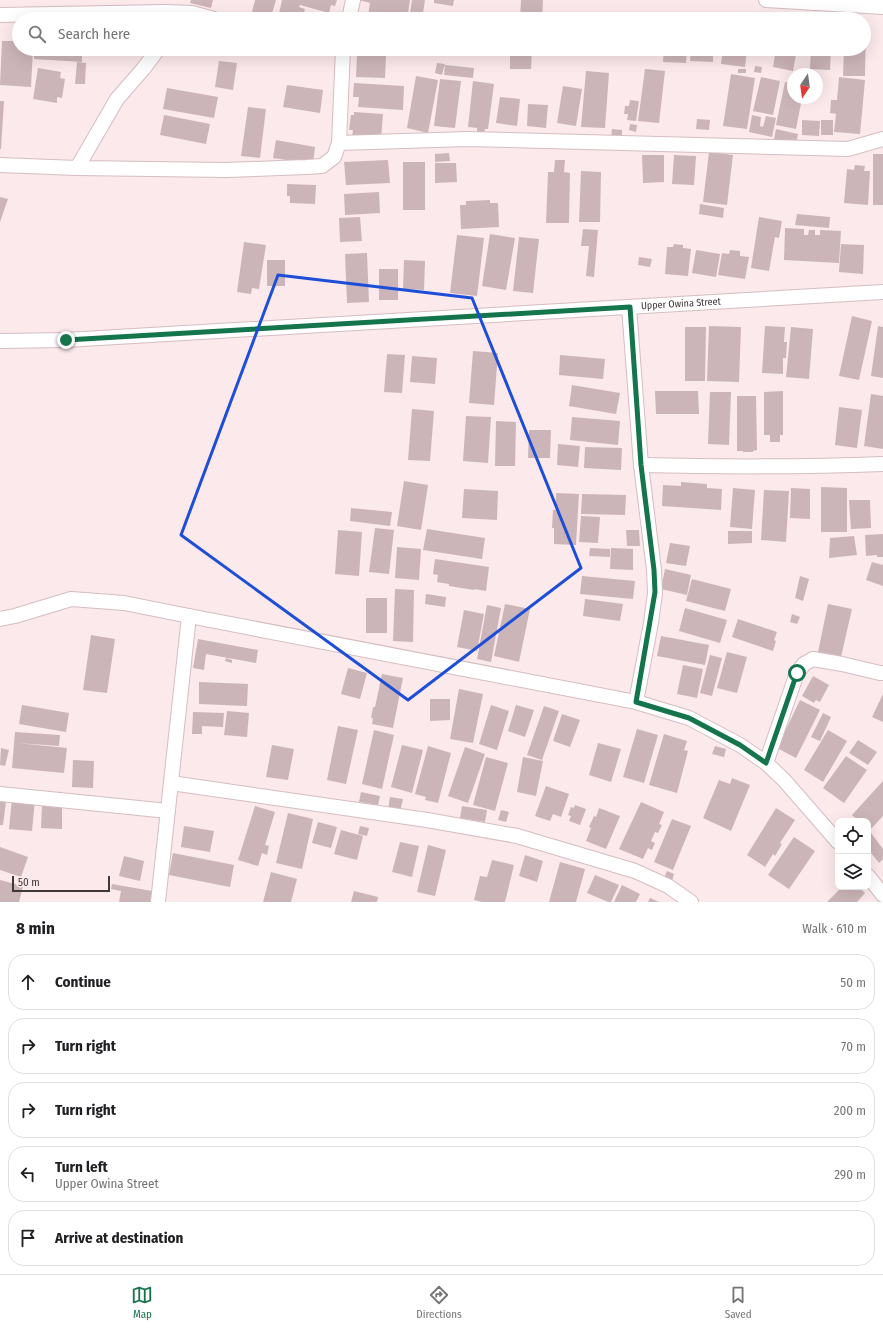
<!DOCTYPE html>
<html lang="en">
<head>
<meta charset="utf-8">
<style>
	body { margin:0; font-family:"Fira Sans Condensed",sans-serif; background:#f6f6f6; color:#202124 }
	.controls { position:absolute; right:12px; bottom:12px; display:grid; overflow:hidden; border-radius:8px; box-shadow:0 4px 16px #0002 }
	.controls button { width:36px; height:36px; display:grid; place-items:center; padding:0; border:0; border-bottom:1px solid #e0e0e0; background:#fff; color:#202124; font:20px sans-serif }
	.compass { position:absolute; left:787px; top:68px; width:36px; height:36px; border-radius:50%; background:#fff; box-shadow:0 4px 16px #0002; rotate:193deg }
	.scale { position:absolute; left:12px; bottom:10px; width:98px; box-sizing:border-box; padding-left:4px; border:2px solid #413839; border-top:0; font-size:11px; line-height:14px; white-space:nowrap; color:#413839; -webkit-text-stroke:3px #fce9eb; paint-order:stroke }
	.stop { position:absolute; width:12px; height:12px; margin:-9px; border:3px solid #14744b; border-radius:50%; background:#fff }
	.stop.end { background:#14744b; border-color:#fff; box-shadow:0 1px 4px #0008 }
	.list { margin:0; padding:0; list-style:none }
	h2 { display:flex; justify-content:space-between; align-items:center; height:52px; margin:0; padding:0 16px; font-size:17px }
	h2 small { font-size:13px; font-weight:400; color:#757577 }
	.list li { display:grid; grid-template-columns:26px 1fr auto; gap:12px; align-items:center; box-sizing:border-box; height:56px; margin:0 8px 8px; padding:0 8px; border:1px solid #e0e0e0; border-radius:16px }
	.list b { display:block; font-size:15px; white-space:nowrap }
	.list p { margin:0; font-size:13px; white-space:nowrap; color:#757577 }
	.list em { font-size:13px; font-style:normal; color:#757577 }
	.icon { flex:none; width:22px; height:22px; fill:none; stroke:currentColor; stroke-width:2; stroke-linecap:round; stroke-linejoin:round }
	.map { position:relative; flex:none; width:883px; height:902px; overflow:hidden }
	.search { position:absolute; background:#fff; box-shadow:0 4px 16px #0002; left:12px; right:12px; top:12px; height:44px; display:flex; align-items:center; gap:10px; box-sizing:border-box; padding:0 14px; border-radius:22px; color:#757577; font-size:15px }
	.sheet { height:372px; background:#fff }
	nav { display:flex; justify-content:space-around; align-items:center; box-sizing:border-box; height:56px; border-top:1px solid #e0e0e0; background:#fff; font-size:11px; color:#757577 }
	nav a { display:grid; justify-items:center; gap:2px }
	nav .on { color:#14744b }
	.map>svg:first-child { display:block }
	.building { fill:#ccb5b8 }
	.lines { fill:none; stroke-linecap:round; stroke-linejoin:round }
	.minor-casing { stroke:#d5bdc0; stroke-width:16 }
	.minor { stroke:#fff; stroke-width:14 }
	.route { stroke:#14744b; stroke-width:5 }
	.marked { fill:none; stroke:#1d4ed8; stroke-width:3; stroke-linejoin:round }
	.labels { text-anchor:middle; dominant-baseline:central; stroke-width:3.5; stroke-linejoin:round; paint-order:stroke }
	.street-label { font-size:10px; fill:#413839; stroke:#fce9eb }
</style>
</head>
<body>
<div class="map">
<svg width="883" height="902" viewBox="0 0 883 902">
	<rect width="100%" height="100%" fill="#fce9eb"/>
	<g class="building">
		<polygon points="191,0 213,0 211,8 190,3"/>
		<polygon points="255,0 276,0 271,17 252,12"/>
		<polygon points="282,0 337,0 335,6 331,5 329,13 300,5 299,7 305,9 302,19 282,19 278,18"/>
		<polygon points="358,0 410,0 407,19 393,19 368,16 370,3"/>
		<polygon points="412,0 425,0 422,19 409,19"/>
		<polygon points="434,0 454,0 453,6 434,3"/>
		<polygon points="521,0 543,0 542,19 520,19"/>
		<polygon points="666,12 689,13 688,19 665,19"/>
		<polygon points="692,13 715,14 714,19 691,19"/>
		<polygon points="608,14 630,16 630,19 608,19"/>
		<polygon points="633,15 655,16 655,19 633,19"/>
		<polygon points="726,17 738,18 738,19 726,19"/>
		<polygon points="781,17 791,18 791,19 781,19"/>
		<polygon points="864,25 866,25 865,76 843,76 844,49 864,49"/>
		<polygon points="14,34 19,35 19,49 33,49 31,87 0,85 2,41 14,41"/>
		<polygon points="34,49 82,49 82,62 34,59"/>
		<polygon points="391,49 416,49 416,52 391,50"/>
		<polygon points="632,49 654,49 654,52 632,51"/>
		<polygon points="664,49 687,49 686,63 663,62"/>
		<polygon points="691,49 717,49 716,56 713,56 713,62 690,61"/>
		<polygon points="723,49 747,49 745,67 721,64"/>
		<polygon points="776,49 797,49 793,71 773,67"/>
		<polygon points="811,49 831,49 830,70 810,69"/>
		<polygon points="510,50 532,50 531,69 510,69"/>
		<polygon points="357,55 386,56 385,78 356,77"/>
		<polygon points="219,61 237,63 233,90 215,87"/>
		<polygon points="77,62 86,63 85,84 75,84"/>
		<polygon points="437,63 445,64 442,75 435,73"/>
		<polygon points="445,65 474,68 473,78 444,75"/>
		<polygon points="755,66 762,67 761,73 754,72"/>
		<polygon points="38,68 61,72 60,78 65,79 62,98 57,97 57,103 33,99"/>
		<polygon points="645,69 665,71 659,123 638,121"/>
		<rect x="738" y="69" width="8" height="4"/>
		<polygon points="586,71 609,73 605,128 581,127"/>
		<polygon points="731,74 755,78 747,129 723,126"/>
		<polygon points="416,76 438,80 428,133 407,128"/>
		<polygon points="761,77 780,81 773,115 753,111"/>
		<polygon points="839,77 865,80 860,134 834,132 836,114 830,113 831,100 837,100"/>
		<polygon points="440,79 461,81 455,128 434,126"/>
		<polygon points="473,81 494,84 488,129 485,129 484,134 477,133 477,128 468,127"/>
		<polygon points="785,82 793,83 793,98 802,98 796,129 776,125"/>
		<polygon points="354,83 404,86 403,110 358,107 359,97 353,97"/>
		<polygon points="287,85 323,90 320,113 283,107"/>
		<polygon points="563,86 582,89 576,126 557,123"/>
		<polygon points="167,88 218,97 214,118 163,109"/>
		<polygon points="500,97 520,99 517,126 496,123"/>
		<polygon points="630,100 639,101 636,121 627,120 628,114 624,114 625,106 629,106"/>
		<polygon points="0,101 4,101 1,149 0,149"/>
		<polygon points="528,104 548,105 546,128 527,126"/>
		<polygon points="248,107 266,109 260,158 241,156"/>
		<polygon points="354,112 383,114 381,139 352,136 353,130 349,130 351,115 354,115"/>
		<polygon points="164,115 210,124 206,144 160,135"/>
		<polygon points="752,115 761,117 760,126 763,127 766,116 776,118 772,137 749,132"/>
		<polygon points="697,119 710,120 709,130 696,129"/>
		<polygon points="802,120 820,121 819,136 802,135"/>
		<rect x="821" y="120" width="12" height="15"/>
		<polygon points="630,124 637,125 636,132 629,130"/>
		<polygon points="612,129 622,130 622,138 611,137"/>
		<polygon points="776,129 798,134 796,144 774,139"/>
		<polygon points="276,140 315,147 313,164 273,158"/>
		<polygon points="709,152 733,155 727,205 703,202"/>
		<polygon points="449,153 450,161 435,162 435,154"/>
		<rect x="873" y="154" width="10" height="51"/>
		<polygon points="642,155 664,155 664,182 643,183"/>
		<polygon points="674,155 696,156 694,185 672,184"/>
		<polygon points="388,160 390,183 346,185 344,162"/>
		<polygon points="555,160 565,160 564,172 570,173 569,223 546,223 548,172 554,172"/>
		<rect x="403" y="162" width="22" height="48"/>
		<polygon points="435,163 456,163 457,182 435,183"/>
		<polygon points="855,165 865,166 864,171 870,171 868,205 844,203 847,169 854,170"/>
		<polygon points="581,171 601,172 600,222 579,222"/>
		<polygon points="287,184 316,185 315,204 290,203 290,196 287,196"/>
		<polygon points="379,192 380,213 345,215 344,194"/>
		<polygon points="0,197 8,199 0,222"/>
		<polygon points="490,200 490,203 498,203 499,227 461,229 460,205 466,205 466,201"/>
		<polygon points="700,204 724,208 723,218 699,214"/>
		<polygon points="797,214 830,217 829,228 795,225"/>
		<polygon points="360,217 362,241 340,242 339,218"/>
		<polygon points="759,217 782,221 779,238 775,237 769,271 751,268"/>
		<polygon points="785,228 804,229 804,235 808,235 809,230 815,230 815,235 820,235 820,230 841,231 839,263 784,260"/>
		<polygon points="583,229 598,230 594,277 586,276 589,246 581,246"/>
		<polygon points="490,234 515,238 506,290 482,286"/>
		<polygon points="457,235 484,238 477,296 450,293"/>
		<polygon points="519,237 539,239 533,293 513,291"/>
		<polygon points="244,242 266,245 259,289 252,288 251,294 237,292"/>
		<polygon points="674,244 683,245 683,248 691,249 688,276 665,274 667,247 673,247"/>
		<polygon points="841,244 864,245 863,274 839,272"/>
		<polygon points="696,250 720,254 716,277 692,273"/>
		<polygon points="730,250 740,251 740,256 749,257 745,279 718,275 722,253 729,254"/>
		<polygon points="367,253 369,302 347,303 345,254"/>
		<polygon points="639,257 652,259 650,267 638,265"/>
		<rect x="267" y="260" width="18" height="26"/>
		<polygon points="404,260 425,261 424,290 403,289"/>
		<rect x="379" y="269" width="19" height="31"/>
		<polygon points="852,316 872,321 859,380 839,376"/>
		<polygon points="709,326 741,327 739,382 707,381"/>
		<polygon points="765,326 785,327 784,342 787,342 786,358 783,358 783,374 762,373"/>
		<polygon points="878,326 883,327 883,378 871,376"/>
		<polygon points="685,327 706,327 705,381 685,381"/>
		<polygon points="791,327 813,329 809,379 786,377"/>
		<polygon points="473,351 498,353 494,405 469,403"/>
		<polygon points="387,354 405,355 402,393 384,392"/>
		<polygon points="560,355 605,359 603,379 559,375"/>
		<polygon points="412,356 437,358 435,384 410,382"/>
		<polygon points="572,385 620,393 616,414 569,406"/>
		<polygon points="655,391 698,391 699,414 656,414"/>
		<polygon points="783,391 783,435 780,435 780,442 770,442 770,435 764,435 764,392"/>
		<polygon points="710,392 731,392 729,445 708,444"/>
		<polygon points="871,394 883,396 883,449 864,446"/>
		<polygon points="737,396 756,396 757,450 753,451 753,452 743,452 743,451 737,451"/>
		<polygon points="839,407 862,410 857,448 835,445"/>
		<polygon points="412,409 434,411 430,461 408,460"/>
		<polygon points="466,416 491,417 488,463 463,461"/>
		<polygon points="572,417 620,421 618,445 570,440"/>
		<polygon points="496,421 516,422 515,466 495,466"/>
		<polygon points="529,430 551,430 550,458 528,458"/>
		<polygon points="558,444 580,446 578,467 557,465"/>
		<polygon points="585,447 622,448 621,470 584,468"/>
		<polygon points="404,481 428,485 421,530 397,526"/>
		<polygon points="681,482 707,484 707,488 722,489 721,510 662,506 663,485 681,486"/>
		<polygon points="821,487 847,488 847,532 821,532"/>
		<polygon points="733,488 755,490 752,529 730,527"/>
		<polygon points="791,488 810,489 810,519 790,518"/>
		<polygon points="464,489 498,491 497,520 462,518"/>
		<polygon points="764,490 789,491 786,542 761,540"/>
		<polygon points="556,493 579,494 576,545 554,544 554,528 552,528 553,510 556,510"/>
		<polygon points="582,494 626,495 625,515 581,514"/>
		<polygon points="849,500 870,500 871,528 851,529"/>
		<polygon points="351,508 392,512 390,526 350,521"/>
		<polygon points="581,516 600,517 598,543 579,542"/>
		<polygon points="375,528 394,530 389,574 369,572"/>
		<polygon points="427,529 485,538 482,559 423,550"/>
		<polygon points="338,530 362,532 359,576 335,574"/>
		<polygon points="626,530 639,530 640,546 627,546"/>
		<polygon points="728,531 752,531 752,543 728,544"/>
		<polygon points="883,534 883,557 877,557 877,555 866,556 865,535"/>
		<polygon points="854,536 857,555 829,558 830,538"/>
		<polygon points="670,543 690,546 686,566 666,563"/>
		<polygon points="397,547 421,549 419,580 395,578"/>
		<polygon points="590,548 610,549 610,557 589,556"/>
		<polygon points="611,548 633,549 633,570 610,569"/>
		<polygon points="435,559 489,567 486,591 474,589 474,590 449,586 449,584 437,582 438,575 433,574"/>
		<polygon points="872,562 883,565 883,586 866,580"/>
		<polygon points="665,569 691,575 687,595 661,589"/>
		<polygon points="582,576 635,581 633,599 580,594"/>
		<polygon points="800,576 809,579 803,601 795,598"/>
		<polygon points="692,579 731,589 725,611 686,601"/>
		<polygon points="395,589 414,590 413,642 393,641"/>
		<polygon points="426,594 446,597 445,607 425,604"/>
		<rect x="366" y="598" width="21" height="35"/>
		<polygon points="585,599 623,604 620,621 583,616"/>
		<polygon points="505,604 530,609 519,662 494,656"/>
		<polygon points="828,604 852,609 841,657 818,652"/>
		<polygon points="487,605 501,608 491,662 477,659"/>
		<polygon points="685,608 727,620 720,643 679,631"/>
		<polygon points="464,610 484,614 477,651 457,647"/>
		<polygon points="792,614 800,617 797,624 790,622"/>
		<polygon points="738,619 777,632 774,640 776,641 773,651 732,637"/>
		<polygon points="91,635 115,639 107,693 83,690"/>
		<polygon points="661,636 709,645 705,665 657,656"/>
		<polygon points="198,639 258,650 256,663 206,654 204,670 193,668"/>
		<polygon points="727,652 747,657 737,693 717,688"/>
		<polygon points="710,655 722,658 712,696 700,693"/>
		<polygon points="226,658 232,660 232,663 225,661"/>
		<polygon points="683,665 703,669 697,698 677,694"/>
		<polygon points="348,668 367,673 360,699 341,694"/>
		<polygon points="382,674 403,678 393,728 372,724 373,718 371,718 373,707 375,707"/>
		<polygon points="813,676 829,685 820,702 816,700 814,703 802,696"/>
		<polygon points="199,682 248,684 247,706 199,704"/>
		<polygon points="459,689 483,694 473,743 450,739"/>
		<polygon points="883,694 883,722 872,717"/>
		<polygon points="430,699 450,699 450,720 430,721"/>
		<polygon points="800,700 820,710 796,758 777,748"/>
		<polygon points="22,705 69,713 66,732 19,724"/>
		<polygon points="491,705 509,711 497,750 479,744"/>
		<polygon points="516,705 534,710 525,737 508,731"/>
		<polygon points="544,706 559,711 542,760 527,755"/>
		<polygon points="227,711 249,713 247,737 224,735"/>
		<polygon points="193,712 224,713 223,727 202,726 202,734 192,734"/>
		<polygon points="823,713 831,717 820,741 811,737"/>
		<polygon points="562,714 580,720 570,747 553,741"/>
		<polygon points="338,726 358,730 346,784 327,780"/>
		<polygon points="637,729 658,735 644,783 623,777"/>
		<polygon points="374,730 394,735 382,789 362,784"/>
		<polygon points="828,730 847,741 823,782 804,770"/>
		<polygon points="15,732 60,735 59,746 17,743 67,748 64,773 12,768"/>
		<polygon points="664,734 687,741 684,750 688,751 677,793 649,785"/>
		<polygon points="858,740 877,752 868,765 849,753"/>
		<polygon points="598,743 621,749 611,782 589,775"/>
		<polygon points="272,745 294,749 288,780 266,777"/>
		<polygon points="402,745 423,750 412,793 391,787"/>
		<polygon points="428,746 451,753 438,803 425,800 426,797 415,794"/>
		<polygon points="715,746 726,749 724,757 712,754"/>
		<polygon points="465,747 485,754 468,803 448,796"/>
		<polygon points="1,748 9,750 5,766 0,765"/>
		<polygon points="846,756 867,770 844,803 823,788"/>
		<polygon points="486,757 508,763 495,811 473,805"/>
		<polygon points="523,757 543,761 536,796 517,792"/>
		<polygon points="73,760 94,761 93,788 72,787"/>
		<polygon points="732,778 750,785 731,831 703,818 719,780 730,784"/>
		<polygon points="883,781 883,816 870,830 868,829 868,821 859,821 852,815"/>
		<polygon points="546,786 569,794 561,817 553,814 550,821 535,816"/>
		<polygon points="361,792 380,796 378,805 359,802"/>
		<polygon points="390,797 403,799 400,812 388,810"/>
		<polygon points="12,798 35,800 32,831 9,829"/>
		<polygon points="0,801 6,802 3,825 0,825"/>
		<polygon points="641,802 664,812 659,824 662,825 658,833 655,832 651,841 655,843 652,850 648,848 643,859 619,849"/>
		<polygon points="42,805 62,805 62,829 41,828"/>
		<polygon points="575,805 586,809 580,825 569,821 571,816 568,815 571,807 574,808"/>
		<polygon points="255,806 275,812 265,845 269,846 267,855 262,853 258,866 238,860"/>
		<polygon points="462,806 487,810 485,822 460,818"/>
		<polygon points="599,808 620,816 606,849 586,841 591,828 589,827 594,816 596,817"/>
		<polygon points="776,808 795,820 780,843 782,844 775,856 773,854 765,867 747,855"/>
		<polygon points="501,810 509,812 506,822 498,820"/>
		<polygon points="288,813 313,819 302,869 276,863"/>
		<polygon points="672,819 691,826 673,870 654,862"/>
		<polygon points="318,822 337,827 331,848 312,843"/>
		<polygon points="184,826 214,831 210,852 181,847"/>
		<polygon points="360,826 369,828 367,836 358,834"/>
		<polygon points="341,830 363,836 357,860 334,854"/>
		<polygon points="871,833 883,849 883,859 879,863 868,849 868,836"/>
		<polygon points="794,837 815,851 789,889 768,875"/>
		<polygon points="400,842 419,846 412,877 392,872"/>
		<polygon points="428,845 446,850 435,896 417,892"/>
		<polygon points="0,847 28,857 21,877 0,870"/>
		<polygon points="173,853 234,865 230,887 169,875"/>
		<polygon points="525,855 543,861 537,882 519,876"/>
		<polygon points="124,856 144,861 140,881 119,876"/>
		<polygon points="492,860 514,865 505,902 482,902 474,900 480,876 487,877"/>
		<polygon points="560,862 585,869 576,902 549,902"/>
		<polygon points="667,871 674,874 672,881 664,878"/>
		<polygon points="271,872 297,879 291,902 263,902"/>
		<polygon points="595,875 619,885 611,902 608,902 587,893"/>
		<polygon points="0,880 23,886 19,902 0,902"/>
		<polygon points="112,884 152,891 150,902 119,902 121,891 111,889"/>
		<polygon points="622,885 640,894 636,902 614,902"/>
		<polygon points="842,887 859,887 865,893 857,902 827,902"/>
		<polygon points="354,891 378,897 377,902 351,902"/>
		<polygon points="650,898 659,902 648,902"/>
	</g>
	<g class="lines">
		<g class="minor-casing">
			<g id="minor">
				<polyline points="766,0 883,7"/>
				<polyline points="0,15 166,12 192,13 214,19"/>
				<polyline points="349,19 353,0"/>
				<polyline points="339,143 343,49"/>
				<polyline points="0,165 77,168 226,170 306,167 322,166 334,157 339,143 468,139 848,149 883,139"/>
				<polyline points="77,168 117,99 144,68 158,49"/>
				<polyline points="629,307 641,465 654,570 655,593 651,623 636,702"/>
				<path id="s1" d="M0,341L66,340L883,292"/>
				<path d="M641,465C722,467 802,467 883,464"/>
				<polyline points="0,619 15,616 71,599 124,603 189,616 636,702 689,718 740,745 766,763 784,780 838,842"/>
				<polyline points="766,763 797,673 804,664 813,659 842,664 880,673 883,673"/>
				<polyline points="171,783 427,820 517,836 635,871 668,886 691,902"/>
				<polyline points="0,794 168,811"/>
				<polyline points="868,876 883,895"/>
				<polyline points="158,902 189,616"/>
			</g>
		</g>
		<use href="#minor" class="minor"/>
	</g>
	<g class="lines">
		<polyline class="route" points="66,340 630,307 641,465 654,570 655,592 636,702 689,718 740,745 766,763 797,673"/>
	</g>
	<path class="marked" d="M278,275L472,298L581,568L408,700L181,535Z"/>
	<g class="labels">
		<g class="street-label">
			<text stroke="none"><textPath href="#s1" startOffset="682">Upper Owina Street</textPath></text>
		</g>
	</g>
</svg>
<div class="controls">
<button><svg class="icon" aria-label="locate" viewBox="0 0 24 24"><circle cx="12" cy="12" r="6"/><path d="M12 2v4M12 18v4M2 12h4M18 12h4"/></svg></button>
<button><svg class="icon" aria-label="layers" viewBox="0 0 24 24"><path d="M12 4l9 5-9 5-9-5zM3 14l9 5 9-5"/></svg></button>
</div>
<svg class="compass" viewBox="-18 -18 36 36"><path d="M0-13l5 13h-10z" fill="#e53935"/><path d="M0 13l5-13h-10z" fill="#757577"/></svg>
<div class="scale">50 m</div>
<div class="stop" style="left:797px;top:673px"></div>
<div class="stop end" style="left:66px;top:340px"></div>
<div class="search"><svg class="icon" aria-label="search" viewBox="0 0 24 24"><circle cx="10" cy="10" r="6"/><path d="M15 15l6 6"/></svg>Search here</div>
</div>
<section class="sheet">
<h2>8 min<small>Walk · 610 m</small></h2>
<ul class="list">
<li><svg class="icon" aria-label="ahead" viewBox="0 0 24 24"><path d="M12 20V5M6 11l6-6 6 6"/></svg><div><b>Continue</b></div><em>50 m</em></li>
<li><svg class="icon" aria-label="right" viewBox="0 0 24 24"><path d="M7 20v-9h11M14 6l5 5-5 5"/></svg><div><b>Turn right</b></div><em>70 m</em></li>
<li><svg class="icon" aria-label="right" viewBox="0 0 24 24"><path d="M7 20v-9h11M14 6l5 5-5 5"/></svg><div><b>Turn right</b></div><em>200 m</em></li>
<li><svg class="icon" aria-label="left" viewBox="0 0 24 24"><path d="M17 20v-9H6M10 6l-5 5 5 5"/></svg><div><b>Turn left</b><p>Upper Owina Street</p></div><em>290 m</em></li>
<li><svg class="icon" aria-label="arrive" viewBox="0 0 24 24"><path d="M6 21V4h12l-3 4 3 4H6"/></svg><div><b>Arrive at destination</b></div></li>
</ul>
</section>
<nav>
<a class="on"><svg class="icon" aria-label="map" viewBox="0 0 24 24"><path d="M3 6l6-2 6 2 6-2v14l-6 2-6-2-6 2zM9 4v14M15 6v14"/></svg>Map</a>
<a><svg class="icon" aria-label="directions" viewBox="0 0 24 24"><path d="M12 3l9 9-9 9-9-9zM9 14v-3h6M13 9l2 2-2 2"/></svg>Directions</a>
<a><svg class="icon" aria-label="saved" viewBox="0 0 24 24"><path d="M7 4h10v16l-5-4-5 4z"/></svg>Saved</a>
</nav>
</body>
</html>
